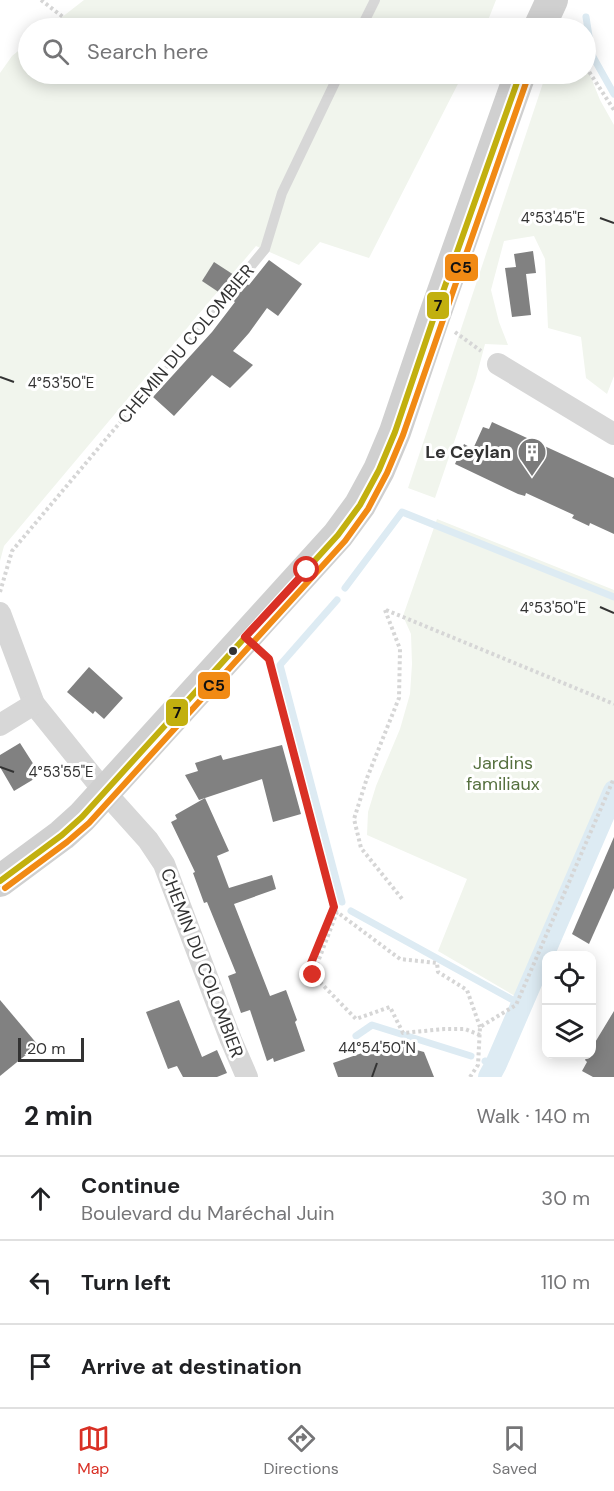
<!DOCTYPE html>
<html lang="en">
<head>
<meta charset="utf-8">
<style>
	body { margin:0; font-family:"DM Sans",sans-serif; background:#f2f2f2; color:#202124 }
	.controls { position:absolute; right:18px; bottom:18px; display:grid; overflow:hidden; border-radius:12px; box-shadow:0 3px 15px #0003 }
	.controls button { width:54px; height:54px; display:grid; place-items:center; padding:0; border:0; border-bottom:2px solid #e0e0e0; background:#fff; color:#202124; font:30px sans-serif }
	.scale { position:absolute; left:18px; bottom:15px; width:66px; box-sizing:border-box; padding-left:6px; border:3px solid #333; border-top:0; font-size:16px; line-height:21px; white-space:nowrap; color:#333; -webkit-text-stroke:4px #fff; paint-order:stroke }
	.stop { position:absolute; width:18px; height:18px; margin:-14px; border:4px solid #d93025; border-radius:50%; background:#fff }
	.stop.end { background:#d93025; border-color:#fff; box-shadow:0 2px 6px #0008 }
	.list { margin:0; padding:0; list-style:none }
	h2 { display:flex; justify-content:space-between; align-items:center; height:78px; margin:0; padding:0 24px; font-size:26px }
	h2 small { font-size:20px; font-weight:400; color:#757577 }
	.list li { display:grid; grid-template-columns:39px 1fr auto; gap:18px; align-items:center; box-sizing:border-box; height:84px; padding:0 24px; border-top:2px solid #e0e0e0 }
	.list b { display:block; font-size:22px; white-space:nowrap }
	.list p { margin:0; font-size:20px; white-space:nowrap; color:#757577 }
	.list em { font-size:20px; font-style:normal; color:#757577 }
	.icon { flex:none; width:33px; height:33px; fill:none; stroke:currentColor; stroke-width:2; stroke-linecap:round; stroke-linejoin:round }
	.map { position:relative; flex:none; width:614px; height:1077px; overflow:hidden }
	.search { position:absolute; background:#fff; box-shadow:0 3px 15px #0003; left:18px; right:18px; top:18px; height:66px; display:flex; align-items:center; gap:15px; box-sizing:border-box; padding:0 21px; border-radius:33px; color:#757577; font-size:22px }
	.sheet { height:330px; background:#fff }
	nav { display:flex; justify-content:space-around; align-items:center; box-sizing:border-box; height:84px; border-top:2px solid #e0e0e0; background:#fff; font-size:16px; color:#757577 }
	nav a { display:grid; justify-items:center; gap:3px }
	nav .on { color:#d93025 }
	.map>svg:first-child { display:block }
	.green { fill:#f1f5ed }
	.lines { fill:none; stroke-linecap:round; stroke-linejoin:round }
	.stream { stroke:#ddebf3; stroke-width:7 }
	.canal { stroke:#ddebf3; stroke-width:22 }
	.building { fill:#818181 }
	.path { stroke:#d6d6d6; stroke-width:4; stroke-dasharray:3 3; stroke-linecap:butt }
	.lane { stroke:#d7d7d7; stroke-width:10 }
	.street { stroke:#d7d7d7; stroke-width:22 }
	.secondary { stroke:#d0d0d0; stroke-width:32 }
	.bus-1-casing { stroke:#fff; stroke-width:10 }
	.bus-2-casing { stroke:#fff; stroke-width:10 }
	.bus-1 { stroke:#c2b00f; stroke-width:6 }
	.bus-2 { stroke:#f18a14; stroke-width:6 }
	.route { stroke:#d93025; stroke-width:8 }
	.ticks { fill:none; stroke:#333; stroke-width:2 }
	.bus-dot { fill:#333; stroke:#fff; stroke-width:2 }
	.labels { text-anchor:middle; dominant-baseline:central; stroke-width:6; stroke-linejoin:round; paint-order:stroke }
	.street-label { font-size:18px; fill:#333; stroke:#fff }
	.poi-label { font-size:18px; font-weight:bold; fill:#333; stroke:#fff; text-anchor:end }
	.park-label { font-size:18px; fill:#56703f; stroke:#fff }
	.ticks-label { font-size:15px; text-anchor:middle; fill:#333; stroke:#fff; stroke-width:6; stroke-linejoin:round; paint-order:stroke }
	.line-badge { stroke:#fff; stroke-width:2 }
	.pale-badge-label { font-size:16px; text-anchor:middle; font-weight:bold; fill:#111 }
</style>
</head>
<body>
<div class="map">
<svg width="614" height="1077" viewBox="0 0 614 1077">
	<rect width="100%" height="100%" fill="#fff"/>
	<g class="green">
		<polygon points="84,0 496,0 485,28 48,28"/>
		<polygon points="28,43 28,74 463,74 369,258 320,242 299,265 256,246 4,546 0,561 0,73 12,56"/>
		<polygon points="586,65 600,100 614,125 614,376 607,394 586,378 581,337 548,328 545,259 534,236 504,241 491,290 499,322 508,345 485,344 476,378 435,498 408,488 546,74 586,74"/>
		<polygon points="437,519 614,590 614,800 527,1003 438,951 467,879 367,835 368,812 376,786 400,729 410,694 412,664 411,634 403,616"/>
	</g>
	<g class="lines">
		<g class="stream">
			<polyline points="586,17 592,55 614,94"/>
			<polyline points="345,588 402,512 614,597"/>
			<polyline points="337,600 280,665 342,902"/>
			<polyline points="351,911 511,999"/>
			<polyline points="356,1036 372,1025 471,1056"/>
			<polyline points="485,1061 496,1064"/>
		</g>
		<polyline class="canal" points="489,1077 496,1064 614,791"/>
	</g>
	<g class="building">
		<polygon points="533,251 536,273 526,274 531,315 512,317 505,268 516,267 514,254"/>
		<polygon points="269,260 302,284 278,316 267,308 249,333 233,351 253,365 230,388 212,375 174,416 153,397 212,332 235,302 232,300 246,284 249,285"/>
		<polygon points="214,262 234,275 220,293 202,281"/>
		<polygon points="492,422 614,478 614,534 590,523 589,526 572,518 574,515 526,493 525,496 518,494 455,464 464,444 473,449 483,427 489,429"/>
		<polygon points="89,667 123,698 104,719 95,711 93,714 67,692"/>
		<polygon points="20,743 34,765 32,766 39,776 14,791 0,767 0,755"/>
		<polygon points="282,745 301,814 273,822 262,779 199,800 185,775 198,771 195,763 221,755 223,760"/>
		<polygon points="205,798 229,851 217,856 229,888 272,875 276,889 234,904 270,996 286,990 297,1020 295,1022 305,1051 274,1062 273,1058 267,1061 250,1010 241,1013 228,976 236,973 207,902 204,903 193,873 195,872 171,822 177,819 175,815"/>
		<polygon points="614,837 614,888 589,944 572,934"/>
		<polygon points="0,1000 38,1045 0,1076"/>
		<polygon points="179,1000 202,1057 217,1050 227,1073 217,1077 183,1077 177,1066 168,1069 146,1012"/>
		<polygon points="614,1011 614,1077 593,1077 582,1071 587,1062 585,1060 588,1054 591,1054 591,1049"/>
		<polygon points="391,1043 424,1052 434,1077 338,1077 333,1063"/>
	</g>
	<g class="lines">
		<g class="path">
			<polyline points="41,0 63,17 68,28"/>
			<polyline points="586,67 614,110"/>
			<polyline points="455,332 481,351"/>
			<polyline points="0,592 12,551 217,307"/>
			<polyline points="385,610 400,649 399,698 367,778 354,819 361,848 403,900"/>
			<polyline points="386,610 614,704"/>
			<polyline points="263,654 269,659 334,907 309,968 313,975"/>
			<polyline points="480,1035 465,1029 444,1029 403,1033 390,1007 356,1019 313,975 337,912 400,959 437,963 438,972 467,990 480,1027"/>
			<polyline points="470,1077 478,1065 480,1027 516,1005 614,778"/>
		</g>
		<g class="lane">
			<polyline points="361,28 375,0"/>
			<polyline points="227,295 265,249 282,193 339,74"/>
		</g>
		<g class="street">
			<polyline points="498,364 614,434"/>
			<polyline points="0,613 34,704 104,791 148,840 164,864 231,1040 247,1077"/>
			<polyline points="0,725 34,704"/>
		</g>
		<g class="secondary">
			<polyline points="539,28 552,0"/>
			<polyline points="0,881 62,835 82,817 338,535 360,505 379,470 395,432 434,317 520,74"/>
		</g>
		<g class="bus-1-casing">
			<polyline id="bus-1" points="0,881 62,835 82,817 338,535 360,505 379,470 395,432 434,317 520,74"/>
		</g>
		<g class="bus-2-casing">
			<polyline id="bus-2" points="5,888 67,842 89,823 345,541 368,509 387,473 403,435 443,320 528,77"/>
		</g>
		<use href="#bus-1" class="bus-1"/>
		<use href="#bus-2" class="bus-2"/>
	</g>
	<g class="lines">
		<polyline class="route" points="307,570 245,637 269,659 334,907 309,968 313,975"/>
	</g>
	<path class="ticks" d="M600,218L614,223M0,377L14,382M600,607L614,613M0,767L14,772M372,1077L377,1063"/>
	<defs>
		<g id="building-pin" transform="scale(1.5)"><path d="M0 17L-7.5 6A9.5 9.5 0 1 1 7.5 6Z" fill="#7a7a7a" stroke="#fff"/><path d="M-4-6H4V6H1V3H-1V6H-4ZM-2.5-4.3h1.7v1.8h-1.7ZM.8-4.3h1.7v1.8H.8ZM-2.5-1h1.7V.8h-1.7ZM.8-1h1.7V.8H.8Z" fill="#fff"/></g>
	</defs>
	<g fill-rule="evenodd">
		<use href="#building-pin" x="532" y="452"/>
	</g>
	<circle class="bus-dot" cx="233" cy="651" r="5"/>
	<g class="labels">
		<g class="street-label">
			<text transform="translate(186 344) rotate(-50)">CHEMIN DU COLOMBIER</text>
			<text transform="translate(202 963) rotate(69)">CHEMIN DU COLOMBIER</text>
		</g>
		<g class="poi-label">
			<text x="511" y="452">Le Ceylan</text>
		</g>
		<g class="park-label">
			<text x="503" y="763">Jardins<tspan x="503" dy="21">familiaux</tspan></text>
		</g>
	</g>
	<g class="ticks-label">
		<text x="553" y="223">4°53'45"E</text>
		<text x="61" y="388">4°53'50"E</text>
		<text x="553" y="613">4°53'50"E</text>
		<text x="61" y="777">4°53'55"E</text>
		<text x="377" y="1053">44°54'50"N</text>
	</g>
	<g class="line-badge">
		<rect x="444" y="253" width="35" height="29" rx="6" fill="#f18a14"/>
		<rect x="426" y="291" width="24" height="29" rx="6" fill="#c2b00f"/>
		<rect x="197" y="671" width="34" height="29" rx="6" fill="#f18a14"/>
		<rect x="165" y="698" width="24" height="29" rx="6" fill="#c2b00f"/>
	</g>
	<g class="pale-badge-label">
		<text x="461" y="273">C5</text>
		<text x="438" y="311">7</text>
		<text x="214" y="691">C5</text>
		<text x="177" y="718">7</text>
	</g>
</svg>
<div class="controls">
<button><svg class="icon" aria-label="locate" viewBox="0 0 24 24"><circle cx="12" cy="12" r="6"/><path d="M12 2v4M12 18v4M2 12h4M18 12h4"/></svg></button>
<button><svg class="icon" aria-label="layers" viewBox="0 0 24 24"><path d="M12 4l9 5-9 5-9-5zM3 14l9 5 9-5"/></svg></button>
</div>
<div class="scale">20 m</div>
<div class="stop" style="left:307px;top:570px"></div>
<div class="stop end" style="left:313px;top:975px"></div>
<div class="search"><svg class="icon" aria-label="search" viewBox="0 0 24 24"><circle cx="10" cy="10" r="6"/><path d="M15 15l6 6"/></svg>Search here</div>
</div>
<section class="sheet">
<h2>2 min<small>Walk · 140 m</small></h2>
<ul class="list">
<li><svg class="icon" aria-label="ahead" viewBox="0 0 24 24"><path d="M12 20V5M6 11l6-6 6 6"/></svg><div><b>Continue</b><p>Boulevard du Maréchal Juin</p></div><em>30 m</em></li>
<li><svg class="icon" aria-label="left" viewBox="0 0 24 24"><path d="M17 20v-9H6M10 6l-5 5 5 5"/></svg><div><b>Turn left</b></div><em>110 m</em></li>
<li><svg class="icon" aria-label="arrive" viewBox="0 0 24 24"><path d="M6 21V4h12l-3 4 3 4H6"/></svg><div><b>Arrive at destination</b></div></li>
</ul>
</section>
<nav>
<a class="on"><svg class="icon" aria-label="map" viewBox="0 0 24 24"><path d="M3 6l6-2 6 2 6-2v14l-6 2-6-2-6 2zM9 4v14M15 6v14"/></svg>Map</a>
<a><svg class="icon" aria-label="directions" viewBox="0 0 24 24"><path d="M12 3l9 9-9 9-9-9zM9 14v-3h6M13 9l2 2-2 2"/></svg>Directions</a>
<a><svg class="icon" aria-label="saved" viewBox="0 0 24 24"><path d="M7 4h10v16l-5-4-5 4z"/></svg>Saved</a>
</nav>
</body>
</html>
